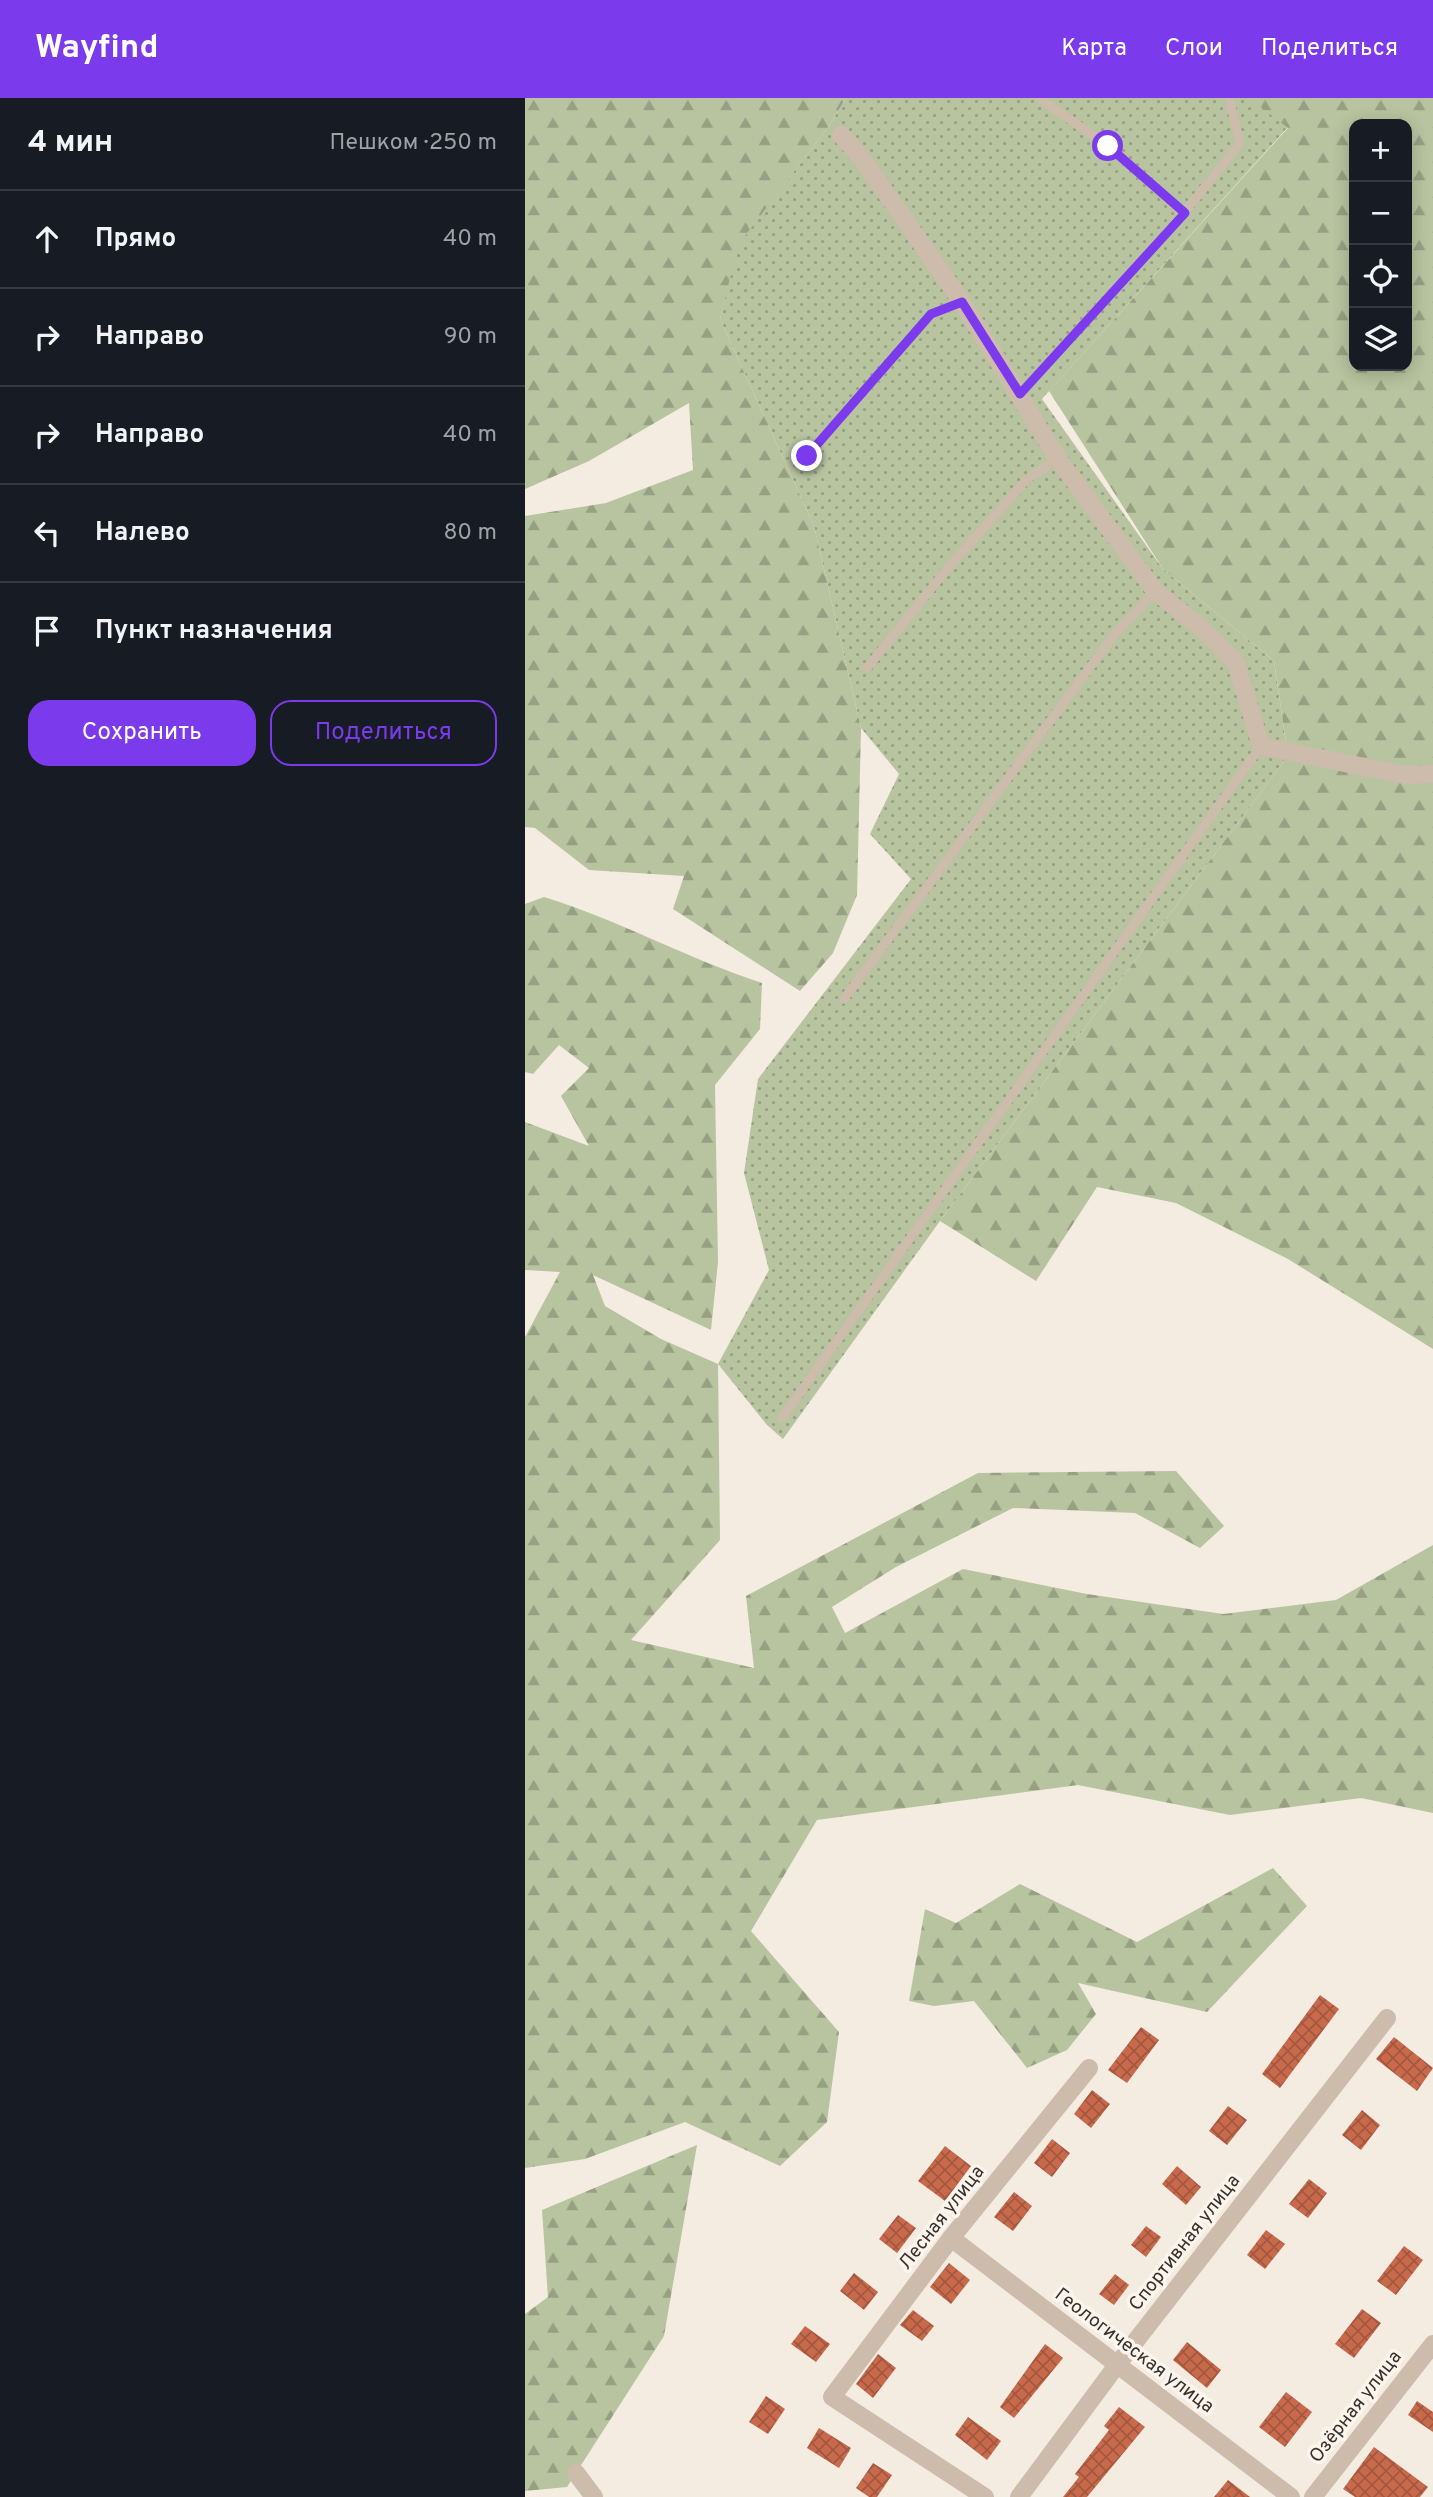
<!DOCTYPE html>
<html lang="ru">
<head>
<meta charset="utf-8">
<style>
	body { margin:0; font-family:Overpass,sans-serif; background:#20242c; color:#f1f3f6 }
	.controls { position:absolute; right:21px; top:21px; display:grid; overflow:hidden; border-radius:14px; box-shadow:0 4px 18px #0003 }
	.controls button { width:63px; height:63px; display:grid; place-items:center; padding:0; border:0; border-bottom:2px solid #363941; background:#171b24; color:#f1f3f6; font:35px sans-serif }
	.stop { position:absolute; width:21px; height:21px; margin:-16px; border:5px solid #7c3aed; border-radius:50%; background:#fff }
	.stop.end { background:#7c3aed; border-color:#fff; box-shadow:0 2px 7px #0008 }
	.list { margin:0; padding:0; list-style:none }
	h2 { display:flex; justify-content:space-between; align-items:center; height:91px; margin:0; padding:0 28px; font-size:30px }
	h2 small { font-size:23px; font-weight:400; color:#9ea1a6 }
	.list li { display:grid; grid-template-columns:46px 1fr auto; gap:21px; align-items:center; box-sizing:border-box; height:98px; padding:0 28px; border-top:2px solid #363941 }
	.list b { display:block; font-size:26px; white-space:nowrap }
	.list em { font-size:23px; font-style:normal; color:#9ea1a6 }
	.actions { display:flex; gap:14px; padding:21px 28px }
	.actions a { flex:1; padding:16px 0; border:2px solid #7c3aed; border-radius:21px; text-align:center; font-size:24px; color:#7c3aed }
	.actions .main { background:#7c3aed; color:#fff }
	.icon { flex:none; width:38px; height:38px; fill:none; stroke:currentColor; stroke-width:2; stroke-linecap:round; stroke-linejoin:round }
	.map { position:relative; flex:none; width:908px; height:2399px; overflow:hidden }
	header { display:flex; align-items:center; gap:42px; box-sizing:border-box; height:98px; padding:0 35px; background:#7c3aed; color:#fff }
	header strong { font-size:33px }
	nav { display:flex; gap:38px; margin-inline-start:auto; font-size:24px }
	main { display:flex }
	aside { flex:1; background:#171b24 }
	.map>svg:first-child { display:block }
	.grass { fill:url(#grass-dots) }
	.forest { fill:url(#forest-firs); fill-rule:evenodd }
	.building { fill:url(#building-cross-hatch) }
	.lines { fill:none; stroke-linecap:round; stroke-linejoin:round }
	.lane { stroke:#cdbbac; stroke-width:9 }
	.street { stroke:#cdbbac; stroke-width:18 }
	.route { stroke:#7c3aed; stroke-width:9 }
	.labels { text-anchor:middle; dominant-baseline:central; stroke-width:7; stroke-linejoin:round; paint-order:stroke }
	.street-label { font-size:19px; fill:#3b302b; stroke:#fbf5ee }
</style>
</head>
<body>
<header>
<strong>Wayfind</strong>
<nav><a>Карта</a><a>Слои</a><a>Поделиться</a></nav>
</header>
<main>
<aside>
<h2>4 мин<small>Пешком · 250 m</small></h2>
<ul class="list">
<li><svg class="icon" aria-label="ahead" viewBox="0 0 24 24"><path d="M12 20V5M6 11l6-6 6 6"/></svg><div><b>Прямо</b></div><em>40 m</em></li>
<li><svg class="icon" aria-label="right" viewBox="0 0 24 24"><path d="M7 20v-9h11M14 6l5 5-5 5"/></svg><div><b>Направо</b></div><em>90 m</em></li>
<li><svg class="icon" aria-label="right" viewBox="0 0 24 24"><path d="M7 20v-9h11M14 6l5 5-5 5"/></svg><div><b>Направо</b></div><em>40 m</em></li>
<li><svg class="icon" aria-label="left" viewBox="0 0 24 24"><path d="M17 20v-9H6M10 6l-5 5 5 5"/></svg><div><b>Налево</b></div><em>80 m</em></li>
<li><svg class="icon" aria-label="arrive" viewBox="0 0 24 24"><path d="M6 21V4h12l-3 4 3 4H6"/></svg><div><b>Пункт назначения</b></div></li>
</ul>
<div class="actions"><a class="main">Сохранить</a><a>Поделиться</a></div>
</aside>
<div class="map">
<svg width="908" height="2399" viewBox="0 0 908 2399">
	<defs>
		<pattern id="grass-dots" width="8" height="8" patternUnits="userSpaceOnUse" patternTransform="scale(1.75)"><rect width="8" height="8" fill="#b8c4a0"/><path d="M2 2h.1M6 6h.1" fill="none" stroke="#97a083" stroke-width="1.8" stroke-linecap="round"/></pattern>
		<pattern id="forest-firs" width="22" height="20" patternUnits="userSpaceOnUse" patternTransform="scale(1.75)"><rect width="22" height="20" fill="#b8c4a0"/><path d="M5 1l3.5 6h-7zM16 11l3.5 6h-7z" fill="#97a083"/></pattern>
		<pattern id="building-cross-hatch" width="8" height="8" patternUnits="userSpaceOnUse" patternTransform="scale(1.75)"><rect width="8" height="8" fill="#c8694b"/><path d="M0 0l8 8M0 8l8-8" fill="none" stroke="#a4573f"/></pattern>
	</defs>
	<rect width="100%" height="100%" fill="#f4ebe1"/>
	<polygon class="grass" points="321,0 727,0 763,29 517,301 638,471 749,563 763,658 415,1123 258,1341 242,1327 193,1266 244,1172 219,1075 233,981 386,781 345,736 374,676 336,630 289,428 195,221 212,147 304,28"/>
	<g class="forest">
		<polygon points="0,0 321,0 304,28 213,147 195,221 289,428 336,630 332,797 308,855 275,893 148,811 159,778 64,772 10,730 0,729 0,418 81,405 168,372 164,305 64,363 0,391"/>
		<path d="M724,0H908V1251L763,1161L651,1105L572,1089L511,1183L415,1123L763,658L749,563L638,471L524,293L763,30ZM829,26H882V268H829Z"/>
		<path d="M19,799C94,822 163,861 237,885L235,931L190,987L193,1164L186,1232L68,1177L80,1208L136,1241L193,1266L195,1442L106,1542L229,1570L221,1498L453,1375L651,1373L699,1428L675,1450L610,1415L488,1410L371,1469L307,1509L320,1535L438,1471L562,1496L698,1516L811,1502L908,1447V1715L836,1700L705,1717L553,1687L292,1722L226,1833L314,1934L302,2024L255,2068L160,2024L60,2061L0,2070V1239L35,1174L0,1172V1024L64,1048L36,998L64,970L34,947L8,976L0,974V806Z"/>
		<polygon points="748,1770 782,1808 682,1914 553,1885 571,1916 542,1952 502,1970 449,1903 409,1908 384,1903 400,1811 431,1825 495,1786 612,1844"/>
		<polygon points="172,2047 139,2238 42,2389 0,2393 0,2216 23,2199 17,2112"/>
	</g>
	<g class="building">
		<polygon points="795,1897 814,1911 755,1990 737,1976"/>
		<polygon points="616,1929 634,1942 602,1985 583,1972"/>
		<polygon points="869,1939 908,1970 892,1993 851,1961"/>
		<polygon points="567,1992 585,2006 566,2030 549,2016"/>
		<polygon points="703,2008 722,2022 702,2047 684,2033"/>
		<polygon points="837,2012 855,2027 836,2052 817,2037"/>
		<polygon points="527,2041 545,2055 527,2079 509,2065"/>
		<polygon points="420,2048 446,2068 420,2103 393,2083"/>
		<polygon points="652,2068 676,2089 661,2107 637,2086"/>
		<polygon points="784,2081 802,2095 783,2120 764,2106"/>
		<polygon points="489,2094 507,2108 488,2133 469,2119"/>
		<polygon points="373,2117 391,2130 372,2155 354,2141"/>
		<polygon points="621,2128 636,2139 621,2159 606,2147"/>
		<polygon points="741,2132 760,2146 740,2171 722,2157"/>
		<polygon points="879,2148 898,2162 871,2197 852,2183"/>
		<polygon points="424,2165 445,2182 426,2206 405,2189"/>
		<polygon points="329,2175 353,2194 339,2212 315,2193"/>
		<polygon points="590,2176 604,2187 589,2207 574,2196"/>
		<polygon points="837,2211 856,2225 829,2260 810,2246"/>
		<polygon points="388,2212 409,2228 397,2243 375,2227"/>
		<polygon points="280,2228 305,2246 291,2264 266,2246"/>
		<polygon points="662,2244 696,2272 682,2290 648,2262"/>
		<polygon points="520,2246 538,2260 489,2320 475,2309"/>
		<polygon points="353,2256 371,2270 348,2300 331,2286"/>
		<polygon points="761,2294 787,2314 760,2349 734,2329"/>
		<polygon points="241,2298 260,2311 243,2336 224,2324"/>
		<polygon points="892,2303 908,2314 908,2334 883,2317"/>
		<polygon points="594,2309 620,2329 562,2399 538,2399 554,2379 550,2376 584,2332 579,2328"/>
		<polygon points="443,2319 476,2343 462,2362 430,2337"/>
		<polygon points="294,2330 326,2350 314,2370 282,2350"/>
		<polygon points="849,2349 903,2389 895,2399 830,2399 818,2391"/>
		<polygon points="348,2365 367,2377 352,2399 344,2399 331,2390"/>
		<polygon points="703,2382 725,2399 689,2399"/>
	</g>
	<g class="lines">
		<g class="lane">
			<polyline points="514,0 583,48 659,115"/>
			<polyline points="495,296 659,115 715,45 704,0"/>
			<polyline points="282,358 406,217 437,204"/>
			<polyline points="342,570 422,471 502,381 533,361"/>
			<polyline points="319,901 589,537 630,493"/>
			<polyline points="257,1320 736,648"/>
		</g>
		<g class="street">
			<polyline points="316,37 338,62 437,204 533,361 630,493 675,529 711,565 736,648 879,677 908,676"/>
			<polyline points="426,2140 766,2399"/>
			<polyline points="51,2375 69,2399"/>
			<polyline points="460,2399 307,2299 426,2140 564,1970"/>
			<polyline points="494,2399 592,2267 862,1920"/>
			<polyline points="788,2399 908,2246"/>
		</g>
	</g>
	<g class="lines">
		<polyline class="route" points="282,358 406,216 437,204 495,296 660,115 583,48"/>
	</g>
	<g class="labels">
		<g class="street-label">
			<text transform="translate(417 2120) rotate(-52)">Лесная улица</text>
			<text transform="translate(660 2145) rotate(-52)">Спортивная улица</text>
			<text transform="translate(609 2253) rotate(37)">Геологическая улица</text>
			<text transform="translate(831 2309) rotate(-52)">Озёрная улица</text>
		</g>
	</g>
</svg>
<div class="controls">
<button>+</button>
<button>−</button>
<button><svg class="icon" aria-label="locate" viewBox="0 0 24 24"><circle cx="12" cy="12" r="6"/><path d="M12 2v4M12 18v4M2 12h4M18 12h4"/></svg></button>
<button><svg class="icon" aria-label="layers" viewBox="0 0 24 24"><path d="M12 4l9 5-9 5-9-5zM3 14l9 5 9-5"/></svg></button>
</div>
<div class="stop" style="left:583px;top:48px"></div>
<div class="stop end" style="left:282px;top:358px"></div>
</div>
</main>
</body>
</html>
